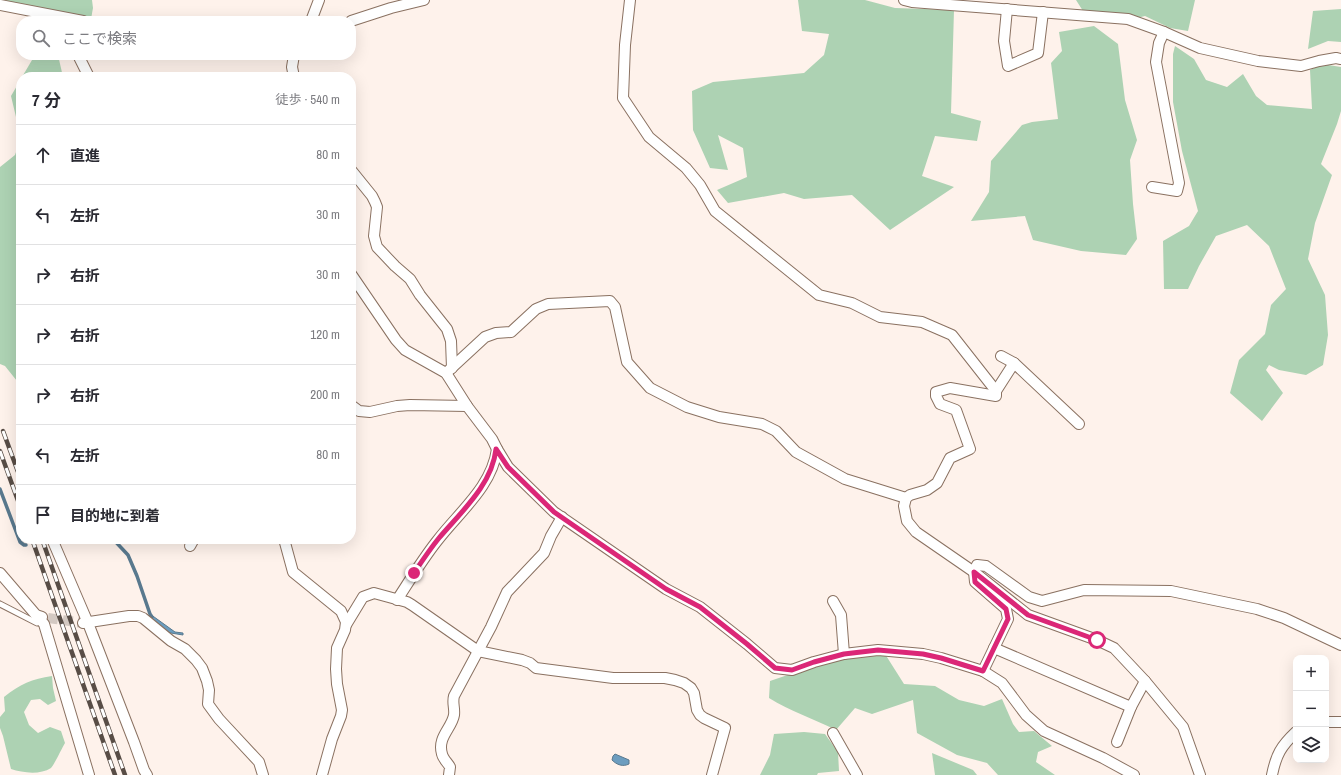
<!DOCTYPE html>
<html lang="ja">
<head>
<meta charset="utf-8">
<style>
	body { margin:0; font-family:"Archivo Narrow","Noto Sans JP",sans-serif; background:#f7f7f7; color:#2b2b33 }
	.controls { position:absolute; right:12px; bottom:12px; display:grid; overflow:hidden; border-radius:8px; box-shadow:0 4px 16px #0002 }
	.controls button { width:36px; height:36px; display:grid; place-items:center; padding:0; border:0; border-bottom:1px solid #e1e1e2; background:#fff; color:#2b2b33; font:20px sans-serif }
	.stop { position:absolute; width:12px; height:12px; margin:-9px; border:3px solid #db2777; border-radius:50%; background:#fff }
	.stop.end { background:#db2777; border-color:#fff; box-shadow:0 1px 4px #0008 }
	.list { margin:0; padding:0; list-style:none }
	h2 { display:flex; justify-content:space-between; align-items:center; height:52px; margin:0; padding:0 16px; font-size:17px }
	h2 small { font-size:13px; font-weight:400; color:#7c7c81 }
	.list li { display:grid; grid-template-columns:26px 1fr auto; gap:12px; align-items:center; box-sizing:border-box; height:60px; padding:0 16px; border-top:1px solid #e1e1e2 }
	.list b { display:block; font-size:15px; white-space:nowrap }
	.list em { font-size:13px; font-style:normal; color:#7c7c81 }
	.icon { flex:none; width:22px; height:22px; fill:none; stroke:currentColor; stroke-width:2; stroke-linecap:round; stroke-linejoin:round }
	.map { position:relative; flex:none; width:1341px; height:775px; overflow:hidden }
	.search { position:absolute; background:#fff; box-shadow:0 4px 16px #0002; left:16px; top:16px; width:340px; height:44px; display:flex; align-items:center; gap:10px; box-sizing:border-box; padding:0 14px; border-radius:16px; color:#7c7c81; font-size:15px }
	.panel { position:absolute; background:#fff; box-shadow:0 4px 16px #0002; left:16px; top:72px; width:340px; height:472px; border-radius:16px }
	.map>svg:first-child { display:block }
	.green { fill:#add2b3 }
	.water { fill:#6c9dbf; stroke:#59798e }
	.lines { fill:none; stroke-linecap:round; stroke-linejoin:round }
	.stream { stroke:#59798e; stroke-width:3.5 }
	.street-tunnel { stroke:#d4c9c2; stroke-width:10; stroke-dasharray:10 5; stroke-linecap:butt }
	.lane-casing { stroke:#8a7161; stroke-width:7 }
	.street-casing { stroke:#8a7161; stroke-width:12 }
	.lane { stroke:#fff; stroke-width:5 }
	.street { stroke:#fff; stroke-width:10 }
	.rail-casing { stroke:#584d46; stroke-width:4.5 }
	.rail { stroke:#fff; stroke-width:3; stroke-dasharray:9; stroke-linecap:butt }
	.route { stroke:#db2777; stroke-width:5 }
</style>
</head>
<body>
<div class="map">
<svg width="1341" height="775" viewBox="0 0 1341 775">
	<rect width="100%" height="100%" fill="#fef2eb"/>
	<g class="green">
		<polygon points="0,0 92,0 93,8 91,19 0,1"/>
		<polygon points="798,0 865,0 895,8 954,10 951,113 981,121 977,141 935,136 922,176 954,187 890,230 852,195 804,199 784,193 728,203 717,190 747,177 743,148 718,135 728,170 710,168 693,130 692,91 713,82 804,73 824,55 829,34 802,31"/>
		<polygon points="1076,0 1195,0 1188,31 1170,28 1145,16 1137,18 1083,11"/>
		<polygon points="1341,9 1341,42 1328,41 1308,49 1313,11"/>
		<polygon points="1094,26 1118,44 1125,100 1137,140 1130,160 1133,204 1137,239 1126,255 1081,251 1033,240 1025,216 971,221 989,192 991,161 1022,125 1032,122 1058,119 1051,63 1062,51 1059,32"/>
		<polygon points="1175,46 1194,59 1206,80 1227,87 1243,74 1256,96 1267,105 1312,109 1310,70 1322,64 1341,67 1341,111 1337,124 1321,164 1332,175 1315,223 1308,259 1325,295 1328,335 1323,365 1306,375 1279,370 1269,365 1266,370 1283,393 1262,421 1230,393 1239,360 1265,334 1271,305 1286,289 1269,246 1247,225 1216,236 1199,266 1188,289 1164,289 1163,241 1189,226 1198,211 1182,151 1173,102 1173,54"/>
		<polygon points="35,55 58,55 63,77 22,77"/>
		<polygon points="21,79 21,386 5,366 0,364 0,167 15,155 21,138 11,96"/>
		<path d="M885,654L904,684L935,686L959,700L984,706L1002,699L1013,724L1019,732L1034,731L1052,746L1038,752L1036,762L1055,775H998L987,763L957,755L917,733L913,700L872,714L855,708L836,730C814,719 790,711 769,698L770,681L820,664L853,655Z"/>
		<path d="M52,676L53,688L56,701L48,705L40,699L31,700L24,712L29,725L38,733L50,727L61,731L65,743C62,748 54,765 51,768C40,775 23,773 11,769L3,736L0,728V717L5,711L4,697C20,684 32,679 52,676Z"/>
		<polygon points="804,732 825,734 838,752 839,771 818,773 817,775 760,775 770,755 774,734"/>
		<polygon points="932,753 973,770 977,775 935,775"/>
	</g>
	<g class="water">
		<polygon points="150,614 175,632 183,633 183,635 165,632 149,618"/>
		<path d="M615,754L629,760V764C623,767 617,765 612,760L613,756Z"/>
	</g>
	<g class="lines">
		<g class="stream">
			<polyline points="0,489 20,542 24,545 26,545"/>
			<polyline points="113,539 128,555 137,576 150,614 152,617"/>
		</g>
		<polyline class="street-tunnel" points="48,618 83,623"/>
		<g class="lane-casing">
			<polyline id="lane" points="0,604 37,623 42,621"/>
		</g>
		<g class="street-casing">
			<g id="street">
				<polyline points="630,0 625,45 623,98 649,137 686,168 700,185 715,211 819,295 852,303 880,317 922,322 952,335 996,391"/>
				<polyline points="904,0 912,2 1128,19 1164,32 1200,48 1258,61 1301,66 1319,61 1336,58 1341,59"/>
				<polyline points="0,5 83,21"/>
				<polyline points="1007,9 1004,41 1008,66 1038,53 1043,12"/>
				<polyline points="311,21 319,0"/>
				<polyline points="351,21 391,8 424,0"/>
				<polyline points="78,55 89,77"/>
				<polyline points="294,77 292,67 294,55"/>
				<polyline points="351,170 372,196 375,202 377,207 374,236 377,247 395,266 410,279 420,295 447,329 451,341 452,368"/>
				<polyline points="1152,187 1177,191 1179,183 1156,62 1159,43 1164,32"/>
				<polyline points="351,274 396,340 405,350 446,373 467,406 492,439 497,449 508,467 554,512 666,589 700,607 747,644 775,668 792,670 814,662 844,654 878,650 923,654 941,658 983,671 1002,683 1026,715 1044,731 1103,758 1134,775"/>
				<polyline points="1001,356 1014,363 1079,424"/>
				<polyline points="1014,363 996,391 996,396 950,388 936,392 936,396 940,404 956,410 970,449 950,458 937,483 927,490 910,495 906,498 904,506 907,521 916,532 974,572 1028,615 1097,640 1114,648 1145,681 1183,727 1200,775"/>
				<polyline points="446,373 485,337 496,333 511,332 536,309 548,304 610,301 615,307 627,362 650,388 687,407 719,417 762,424 776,431 796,452 845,479 906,498"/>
				<polyline points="351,405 359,411 370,412 397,406 410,405 467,406"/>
				<polyline points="52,539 88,623 134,742 144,770 147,775"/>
				<polyline points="284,539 293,572 341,611 346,622 345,630 337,648 336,669 337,684 342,710 341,716 332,739 322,775"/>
				<polyline points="190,546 194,539"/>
				<polyline points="0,573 36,615 42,617"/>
				<path d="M397,600C410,580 422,560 437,541C459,512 492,487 497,449"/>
				<polyline points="833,601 841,615 844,654"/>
				<polyline points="36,615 44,624 89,775"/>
				<polyline points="83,623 129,616 138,616 143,618 171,641 185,649 196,660 202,668 207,681 209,690 208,704 219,719 259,762 263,775"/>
				<polyline points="346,625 363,597 374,593 407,602 412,605 478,651 522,660 530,663 536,668 613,678 665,678 675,680 684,683 691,688 694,693 697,710 700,715 704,718 725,728 712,775"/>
				<polyline points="994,648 1131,707"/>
				<polyline points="983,671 1008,619 1006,609 975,582 974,572 977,565 986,566 1029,597 1042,601 1084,590 1171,591 1257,609 1284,618 1341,645"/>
				<polyline points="1326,722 1341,722"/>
				<polyline points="833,733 857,775"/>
				<polyline points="1117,742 1131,707 1145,681"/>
				<path d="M449,775L450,767C448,763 443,759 442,754C437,737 452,728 454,715C455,708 452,703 454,696L491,627L507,592L544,553L551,536L562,517"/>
				<path d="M1272,775C1276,755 1281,746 1296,732"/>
			</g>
		</g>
		<use href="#lane" class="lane"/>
		<use href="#street" class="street"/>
		<g class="rail-casing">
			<g id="rail">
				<polyline points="3,431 21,480"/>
				<polyline points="0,451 21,509"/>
				<polyline points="32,539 115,775"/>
				<polyline points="42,539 125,775"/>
			</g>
		</g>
		<use href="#rail" class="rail"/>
	</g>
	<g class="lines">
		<path class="route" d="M414,573C422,561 430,549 439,538C461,512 492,485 496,449L508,467L554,512L666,589L700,607L747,644L775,668L792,670L814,662L844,654L878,650L923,654L941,658L983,671L1008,619L1006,609L975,582L974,572L1028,615L1097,640"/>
	</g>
</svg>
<div class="controls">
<button>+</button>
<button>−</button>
<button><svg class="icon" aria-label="layers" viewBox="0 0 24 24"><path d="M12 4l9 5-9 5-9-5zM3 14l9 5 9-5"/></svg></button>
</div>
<div class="stop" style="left:1097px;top:640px"></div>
<div class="stop end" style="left:414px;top:573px"></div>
<div class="search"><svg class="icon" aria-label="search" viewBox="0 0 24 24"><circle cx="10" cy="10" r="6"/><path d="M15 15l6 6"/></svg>ここで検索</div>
<section class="panel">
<h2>7 分<small>徒歩 · 540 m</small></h2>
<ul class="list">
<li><svg class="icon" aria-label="ahead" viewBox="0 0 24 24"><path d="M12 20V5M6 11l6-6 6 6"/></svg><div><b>直進</b></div><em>80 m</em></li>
<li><svg class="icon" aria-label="left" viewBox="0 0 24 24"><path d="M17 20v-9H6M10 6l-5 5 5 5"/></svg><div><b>左折</b></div><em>30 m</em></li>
<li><svg class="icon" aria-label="right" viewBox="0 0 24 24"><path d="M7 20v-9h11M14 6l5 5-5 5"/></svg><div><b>右折</b></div><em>30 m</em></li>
<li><svg class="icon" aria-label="right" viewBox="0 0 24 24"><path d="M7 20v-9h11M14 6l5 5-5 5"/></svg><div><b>右折</b></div><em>120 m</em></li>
<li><svg class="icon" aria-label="right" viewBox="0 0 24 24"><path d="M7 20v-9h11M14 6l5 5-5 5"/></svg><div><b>右折</b></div><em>200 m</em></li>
<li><svg class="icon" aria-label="left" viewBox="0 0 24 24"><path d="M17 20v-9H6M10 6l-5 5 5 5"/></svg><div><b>左折</b></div><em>80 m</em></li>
<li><svg class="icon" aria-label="arrive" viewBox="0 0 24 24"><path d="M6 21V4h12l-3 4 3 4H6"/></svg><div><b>目的地に到着</b></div></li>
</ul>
</section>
</div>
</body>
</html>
